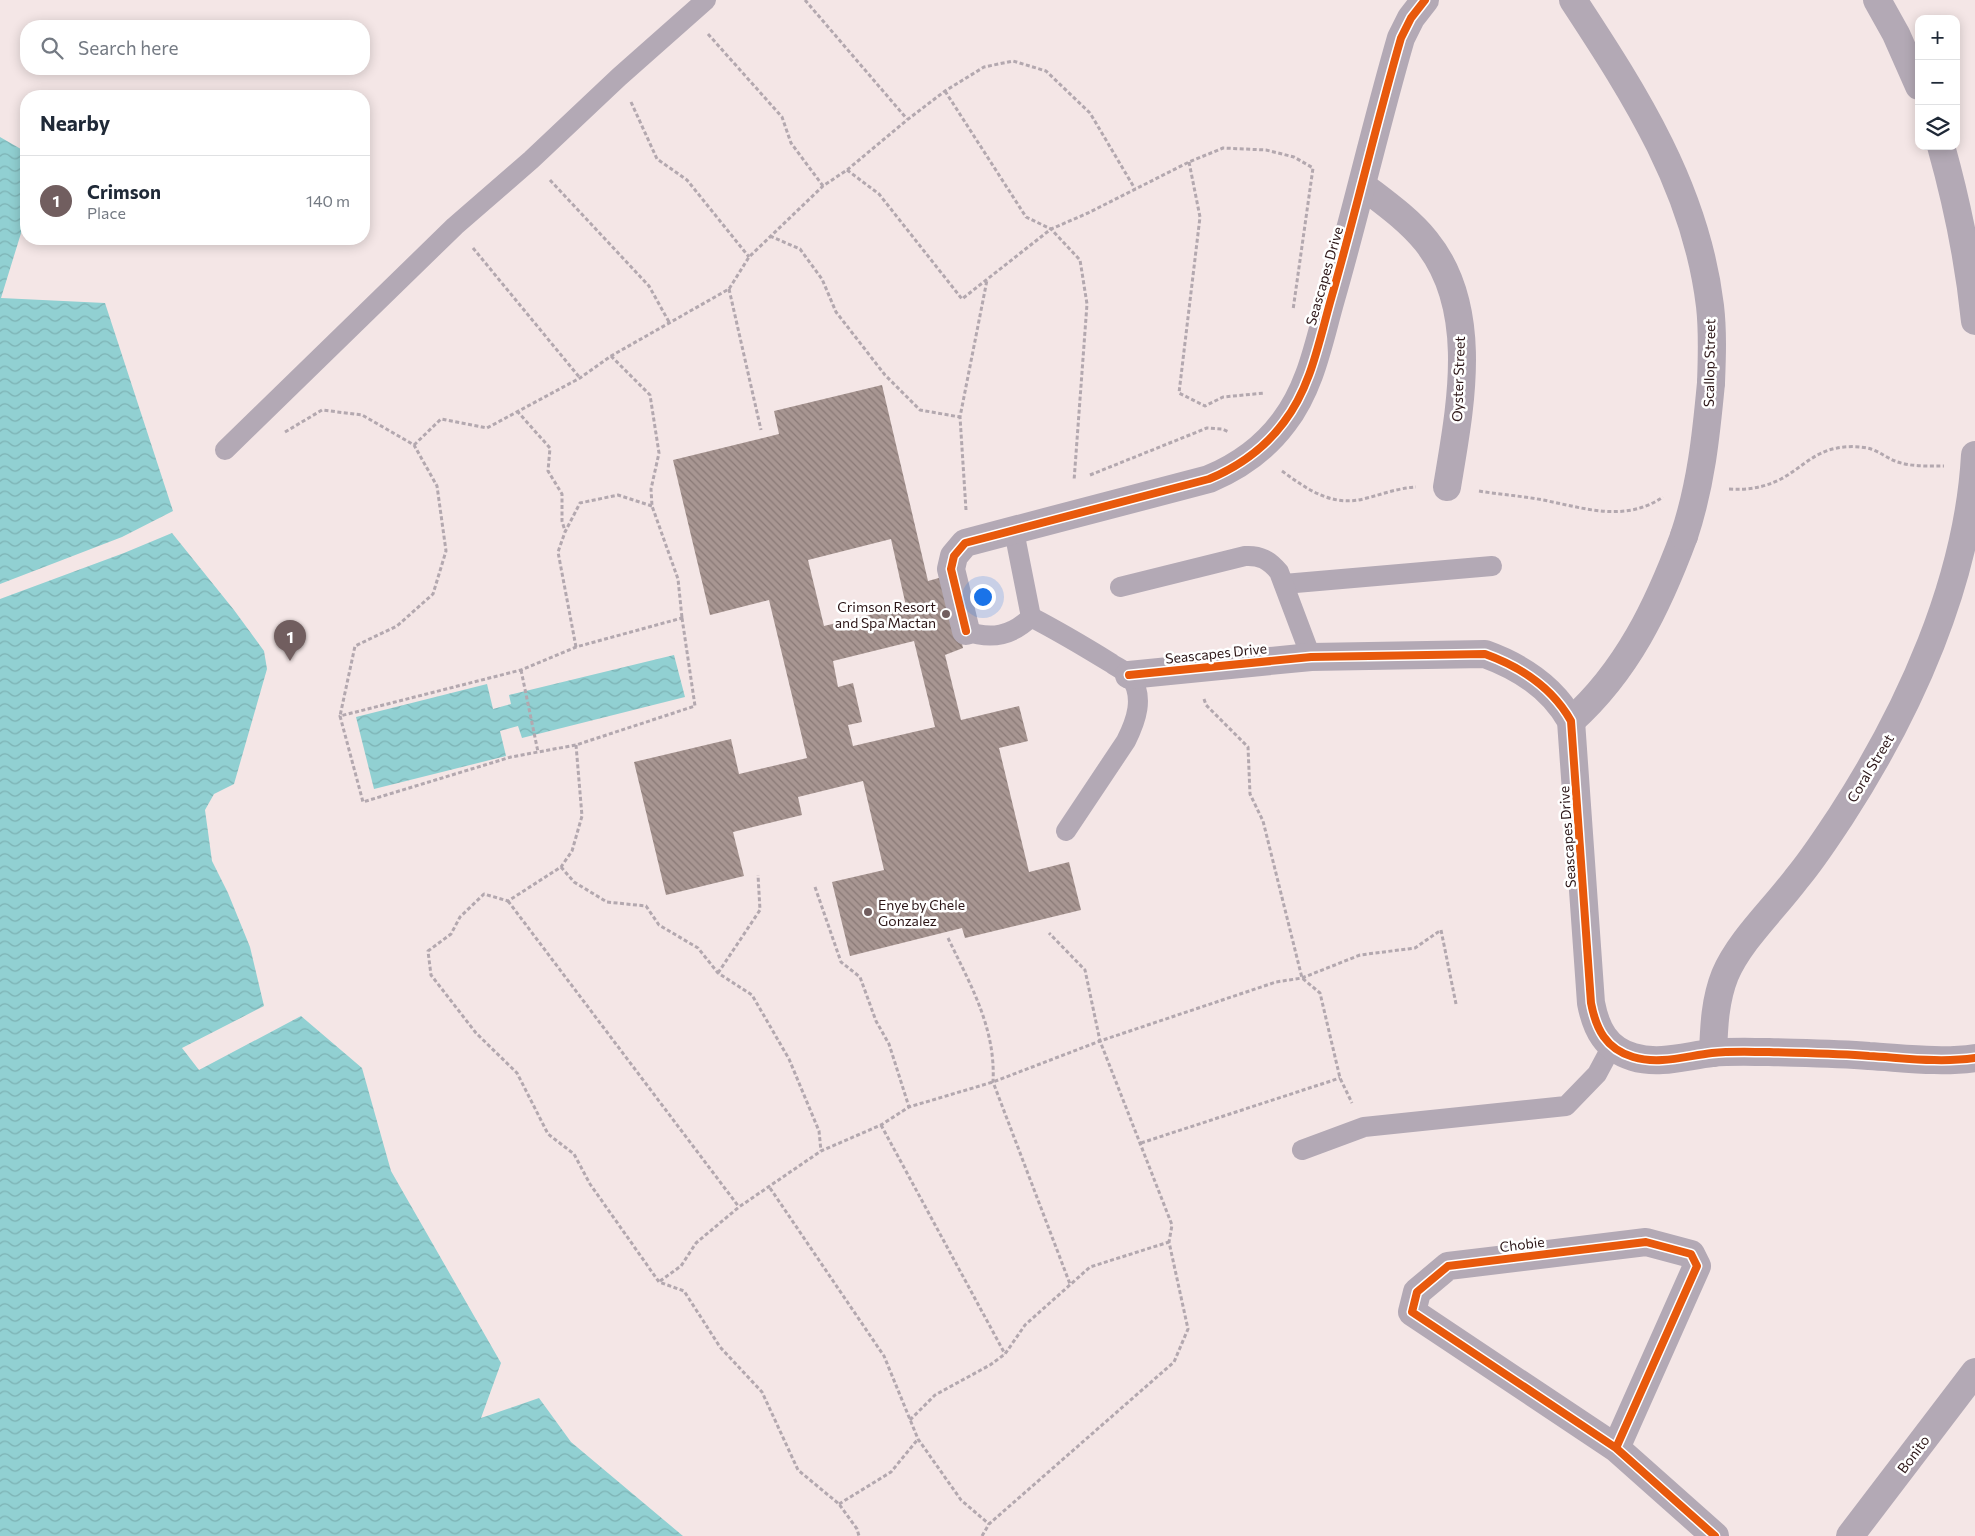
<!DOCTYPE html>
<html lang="en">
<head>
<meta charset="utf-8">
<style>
	body { margin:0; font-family:Commissioner,sans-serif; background:#f2f2f3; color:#1f2937 }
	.controls { position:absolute; right:15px; top:15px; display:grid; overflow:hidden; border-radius:10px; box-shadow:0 2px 12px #0003 }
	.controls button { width:45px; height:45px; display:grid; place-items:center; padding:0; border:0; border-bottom:1px solid #e0e1e3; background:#fff; color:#1f2937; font:25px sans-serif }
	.you { position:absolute; left:982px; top:596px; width:18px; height:18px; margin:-12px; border:4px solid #fff; border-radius:50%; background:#1a73e8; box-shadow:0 0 0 8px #1a73e833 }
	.badge { display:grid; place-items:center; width:32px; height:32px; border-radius:50%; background:#715e5f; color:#fff; font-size:16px; font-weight:700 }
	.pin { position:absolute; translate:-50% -41px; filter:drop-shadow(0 1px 2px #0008) }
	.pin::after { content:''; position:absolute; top:26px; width:18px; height:15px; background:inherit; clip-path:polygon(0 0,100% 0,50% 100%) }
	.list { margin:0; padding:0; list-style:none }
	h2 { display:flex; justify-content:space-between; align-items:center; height:65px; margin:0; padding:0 20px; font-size:21px }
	h2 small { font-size:16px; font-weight:400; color:#747a83 }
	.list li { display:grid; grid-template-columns:32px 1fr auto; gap:15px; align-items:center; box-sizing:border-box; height:90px; padding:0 20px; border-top:1px solid #e0e1e3 }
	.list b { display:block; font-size:19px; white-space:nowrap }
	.list p { margin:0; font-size:16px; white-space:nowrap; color:#747a83 }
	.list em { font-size:16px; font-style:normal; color:#747a83 }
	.icon { flex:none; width:28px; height:28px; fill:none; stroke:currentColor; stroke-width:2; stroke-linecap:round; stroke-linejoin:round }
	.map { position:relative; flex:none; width:1975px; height:1536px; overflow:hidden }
	.search { position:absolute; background:#fff; box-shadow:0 2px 12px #0003; left:20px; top:20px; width:350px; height:55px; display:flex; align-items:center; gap:12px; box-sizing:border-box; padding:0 18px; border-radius:20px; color:#747a83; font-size:19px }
	.panel { position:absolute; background:#fff; box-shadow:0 2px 12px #0003; left:20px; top:90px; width:350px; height:155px; border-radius:20px }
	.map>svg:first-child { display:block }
	.water { fill:url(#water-waves) }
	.building { fill:url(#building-back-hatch); fill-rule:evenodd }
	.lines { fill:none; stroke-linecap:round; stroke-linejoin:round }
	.path { stroke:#b3a8af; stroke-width:3; stroke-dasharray:4 2.5; stroke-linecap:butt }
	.lane { stroke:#b3a9b5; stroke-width:20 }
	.street { stroke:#b3a9b5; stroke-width:28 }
	.street-bridge { stroke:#b3a9b5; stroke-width:28 }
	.cycleway-casing { stroke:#fff; stroke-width:11 }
	.cycleway { stroke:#e8590c; stroke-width:8 }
	.poi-dot { fill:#715e5f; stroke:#fff; stroke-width:2 }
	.labels { text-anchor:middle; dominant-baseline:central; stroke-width:5; stroke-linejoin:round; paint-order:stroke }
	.street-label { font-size:14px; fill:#2b1516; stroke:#fff }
	.poi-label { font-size:14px; fill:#2b1516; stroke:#fff; text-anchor:end }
</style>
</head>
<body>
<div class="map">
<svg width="1975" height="1536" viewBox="0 0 1975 1536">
	<defs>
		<pattern id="water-waves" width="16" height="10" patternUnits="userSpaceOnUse" patternTransform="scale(1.25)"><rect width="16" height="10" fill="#91d0d2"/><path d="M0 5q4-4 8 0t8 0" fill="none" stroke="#7db2b4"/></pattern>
		<pattern id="building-back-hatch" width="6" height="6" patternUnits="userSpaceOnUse" patternTransform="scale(1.25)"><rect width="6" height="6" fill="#a89692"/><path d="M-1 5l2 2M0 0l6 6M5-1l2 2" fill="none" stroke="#897976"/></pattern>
	</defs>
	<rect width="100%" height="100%" fill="#f4e6e6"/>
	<g class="water">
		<polygon points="0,137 26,152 26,217 1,298 105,303 173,511 122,537 0,584"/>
		<polygon points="172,533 234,610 264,651 267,669 234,784 214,794 205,810 212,861 228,893 250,947 264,1006 182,1048 199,1070 301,1016 362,1068 391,1171 501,1363 481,1418 539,1398 571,1442 683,1536 0,1536 0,599 124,553"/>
		<polygon points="674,655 685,697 522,738 518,726 500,731 506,756 374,789 356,717 487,684 493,709 511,704 509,695"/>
	</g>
	<path class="building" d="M882,385L928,581L946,576L963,648L945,655L961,720L1019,706L1028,741L999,748L1029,872L1069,862L1081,910L965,938L962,928L850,956L832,882L884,870L863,781L798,797L802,815L733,832L744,876L666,895L634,762L731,739L739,774L807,758L769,600L710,615L673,460L779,434L774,411ZM891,539L906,606L824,626L808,560ZM914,641L935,727L853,746L848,725L862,722L853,683L838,687L833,661Z"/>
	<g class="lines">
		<g class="path">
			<polyline points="805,0 907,119"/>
			<polyline points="708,34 782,117 791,143 823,186"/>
			<polyline points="945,91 1026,217 1051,229 1080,260 1087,304 1074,481"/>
			<polyline points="631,102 657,159 687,180 749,257"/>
			<polyline points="1189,162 1200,217 1179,393 1205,406 1223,397 1265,393"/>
			<polyline points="847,170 879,194 962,299 1051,229 1088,213 1189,162 1223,148 1266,150 1294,157 1313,168 1293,310"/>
			<polyline points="550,180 649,286 669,322"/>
			<polyline points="770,236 800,249 822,279 836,312 885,375 920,410 960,417"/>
			<polyline points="473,248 580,378"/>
			<polyline points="729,289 761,430"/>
			<polyline points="611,356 650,395 659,453 651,489 652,506 678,579 682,618"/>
			<polyline points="517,411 550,448 548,471 562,494 562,521 565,531"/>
			<polyline points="285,432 322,410 362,415 414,445 437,486 446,551 433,594 397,626 355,646 340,716"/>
			<polyline points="414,445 441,419 487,428 580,378 611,356 729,289 749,257 823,186 847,170 907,120 945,91 984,67 1013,61 1046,71 1090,113 1135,189"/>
			<path d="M1282,471C1308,490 1333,508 1367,498C1383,494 1398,488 1416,487"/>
			<polyline points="1090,475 1207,428 1222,429 1229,432"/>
			<path d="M1729,489C1748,490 1763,488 1781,479C1800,469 1814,452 1837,448C1847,446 1861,446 1871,449C1880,452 1887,458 1895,461C1910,467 1928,466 1944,466"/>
			<path d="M1479,491C1502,495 1525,496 1548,501C1587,509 1626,522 1663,497"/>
			<polyline points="966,510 960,417 987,280"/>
			<polygon points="682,618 695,706 576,745 511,757 363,802 340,716 521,670 576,647"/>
			<polyline points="576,647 558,552 565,532 580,503 618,495 652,506"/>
			<polyline points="521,670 538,752"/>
			<polyline points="1204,699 1206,705 1248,747 1250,794 1263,821 1302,978 1320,993 1340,1078 1352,1103"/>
			<polyline points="576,745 582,816 572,851 561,867 508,901 484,894 460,917 451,934 428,951 431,975 476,1033 517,1073 548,1134 574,1154 590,1184 659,1282 684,1291 720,1347 762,1392 798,1470 839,1504 857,1529 859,1536"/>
			<polyline points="561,867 574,882 607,902 646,906 659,925 698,948 718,973 752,995 789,1059 819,1131 821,1151"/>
			<polyline points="815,887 841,962 860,977 876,1021 889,1044 909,1107"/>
			<polyline points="508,901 739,1207"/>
			<path d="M948,938C970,984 996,1028 993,1082L1070,1284"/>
			<polyline points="718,973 760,910 758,875"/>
			<polyline points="881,1125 1005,1354"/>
			<polyline points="1141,1143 1340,1078"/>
			<polyline points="770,1188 884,1356 918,1439 961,1500 989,1524"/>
			<polyline points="660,1281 681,1266 696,1243 739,1207 821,1151 881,1125 909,1107 993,1082 1100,1041 1276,982 1302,978 1360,955 1415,948 1441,930 1456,1004"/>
			<polyline points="910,1420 935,1395 990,1365 1005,1354 1025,1325 1090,1267 1169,1242"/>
			<polyline points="839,1504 891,1472 918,1439"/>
			<polyline points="982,1536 989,1524 1174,1362 1188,1329 1169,1242 1172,1225 1100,1041 1085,970 1049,933"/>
		</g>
		<g class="lane">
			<polyline points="225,450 455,226 531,160 619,77 706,0"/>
			<polyline points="1014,531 1031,617"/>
			<polyline points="1284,584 1492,566"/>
			<path d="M1120,587L1245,556C1260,555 1269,560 1279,572L1311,657"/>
			<path d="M966,631C991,640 1012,636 1031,617C1058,631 1085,647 1111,663C1116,667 1126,671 1130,676C1145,697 1136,721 1126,741L1066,831"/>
			<polyline points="1302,1150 1364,1127 1566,1106 1597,1074 1612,1046"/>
		</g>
		<g class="street">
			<path d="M1573,0C1636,96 1696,189 1710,306C1713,332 1712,357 1711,383"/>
			<polyline points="1877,0 1896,34 1919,86"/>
			<path d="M1941,146C1957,203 1969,262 1975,321"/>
			<path d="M1363,186C1385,203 1408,219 1426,241C1481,309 1460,408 1447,487"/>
			<path d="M966,631L951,569L954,556L965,543L1209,479C1240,466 1264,449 1284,422C1311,387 1319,341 1331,299C1356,212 1376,124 1401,38L1411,18L1425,0"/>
			<path d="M1129,675L1311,657L1485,654C1521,667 1552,687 1571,721L1591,1003C1596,1029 1606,1049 1633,1057C1659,1065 1686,1056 1712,1053C1731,1051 1751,1052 1769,1052C1802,1053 1836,1053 1869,1056C1904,1058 1940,1063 1975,1058"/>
			<path d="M1571,721C1627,671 1658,606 1684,536"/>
			<path d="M1713,1053C1714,1026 1715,1000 1725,975C1740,940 1774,909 1797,878C1813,859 1827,837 1841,816C1909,711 1968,582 1975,455"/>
			<polyline points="1616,1448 1697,1266 1691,1254 1646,1242 1448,1266 1417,1292 1412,1312 1616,1448 1715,1536"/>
			<polyline points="1850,1536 1975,1372"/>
		</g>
		<path class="street-bridge" d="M1684,536C1701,485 1706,436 1711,383"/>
		<g class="cycleway-casing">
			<g id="cycleway">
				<path d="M966,631L951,569L954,556L965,543L1209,479C1240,466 1264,449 1284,422C1311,387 1319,341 1331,299C1356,212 1376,124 1401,38L1411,18L1425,0"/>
				<path d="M1129,675L1311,657L1485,654C1521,667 1552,687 1571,721L1591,1003C1596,1029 1606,1049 1633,1057C1659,1065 1686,1056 1712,1053C1731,1051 1751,1052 1769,1052C1802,1053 1836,1053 1869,1056C1904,1058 1940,1063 1975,1058"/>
				<polyline points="1616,1448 1697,1266 1691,1254 1646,1242 1448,1266 1417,1292 1412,1312 1616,1448 1715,1536"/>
			</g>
		</g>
		<use href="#cycleway" class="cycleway"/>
	</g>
	<g class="poi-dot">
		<circle cx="946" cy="614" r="5"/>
		<circle cx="868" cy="912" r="5"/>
	</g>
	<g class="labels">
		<g class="street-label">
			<text transform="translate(1324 276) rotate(-74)">Seascapes Drive</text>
			<text transform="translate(1709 363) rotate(-89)">Scallop Street</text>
			<text transform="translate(1458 379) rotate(-88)">Oyster Street</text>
			<text transform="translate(1216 653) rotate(-6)">Seascapes Drive</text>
			<text transform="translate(1870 768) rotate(-59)">Coral Street</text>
			<text transform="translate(1567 837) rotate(-94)">Seascapes Drive</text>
			<text transform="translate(1522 1244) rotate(-7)">Chobie</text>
			<text transform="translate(1913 1454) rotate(-53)">Bonito</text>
		</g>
		<g class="poi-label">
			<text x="936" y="606">Crimson Resort<tspan x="936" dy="16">and Spa Mactan</tspan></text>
			<text x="878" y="904" text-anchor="start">Enye by Chele<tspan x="878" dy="16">Gonzalez</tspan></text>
		</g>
	</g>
</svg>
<div class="controls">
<button>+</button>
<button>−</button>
<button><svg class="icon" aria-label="layers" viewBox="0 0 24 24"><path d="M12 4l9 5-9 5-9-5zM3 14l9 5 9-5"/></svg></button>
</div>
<div class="you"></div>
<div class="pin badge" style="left:290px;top:661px">1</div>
<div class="search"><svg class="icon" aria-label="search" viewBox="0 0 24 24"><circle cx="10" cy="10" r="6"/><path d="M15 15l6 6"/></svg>Search here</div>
<section class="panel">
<h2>Nearby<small></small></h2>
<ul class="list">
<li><span class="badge">1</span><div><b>Crimson</b><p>Place</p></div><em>140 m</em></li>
</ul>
</section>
</div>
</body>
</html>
